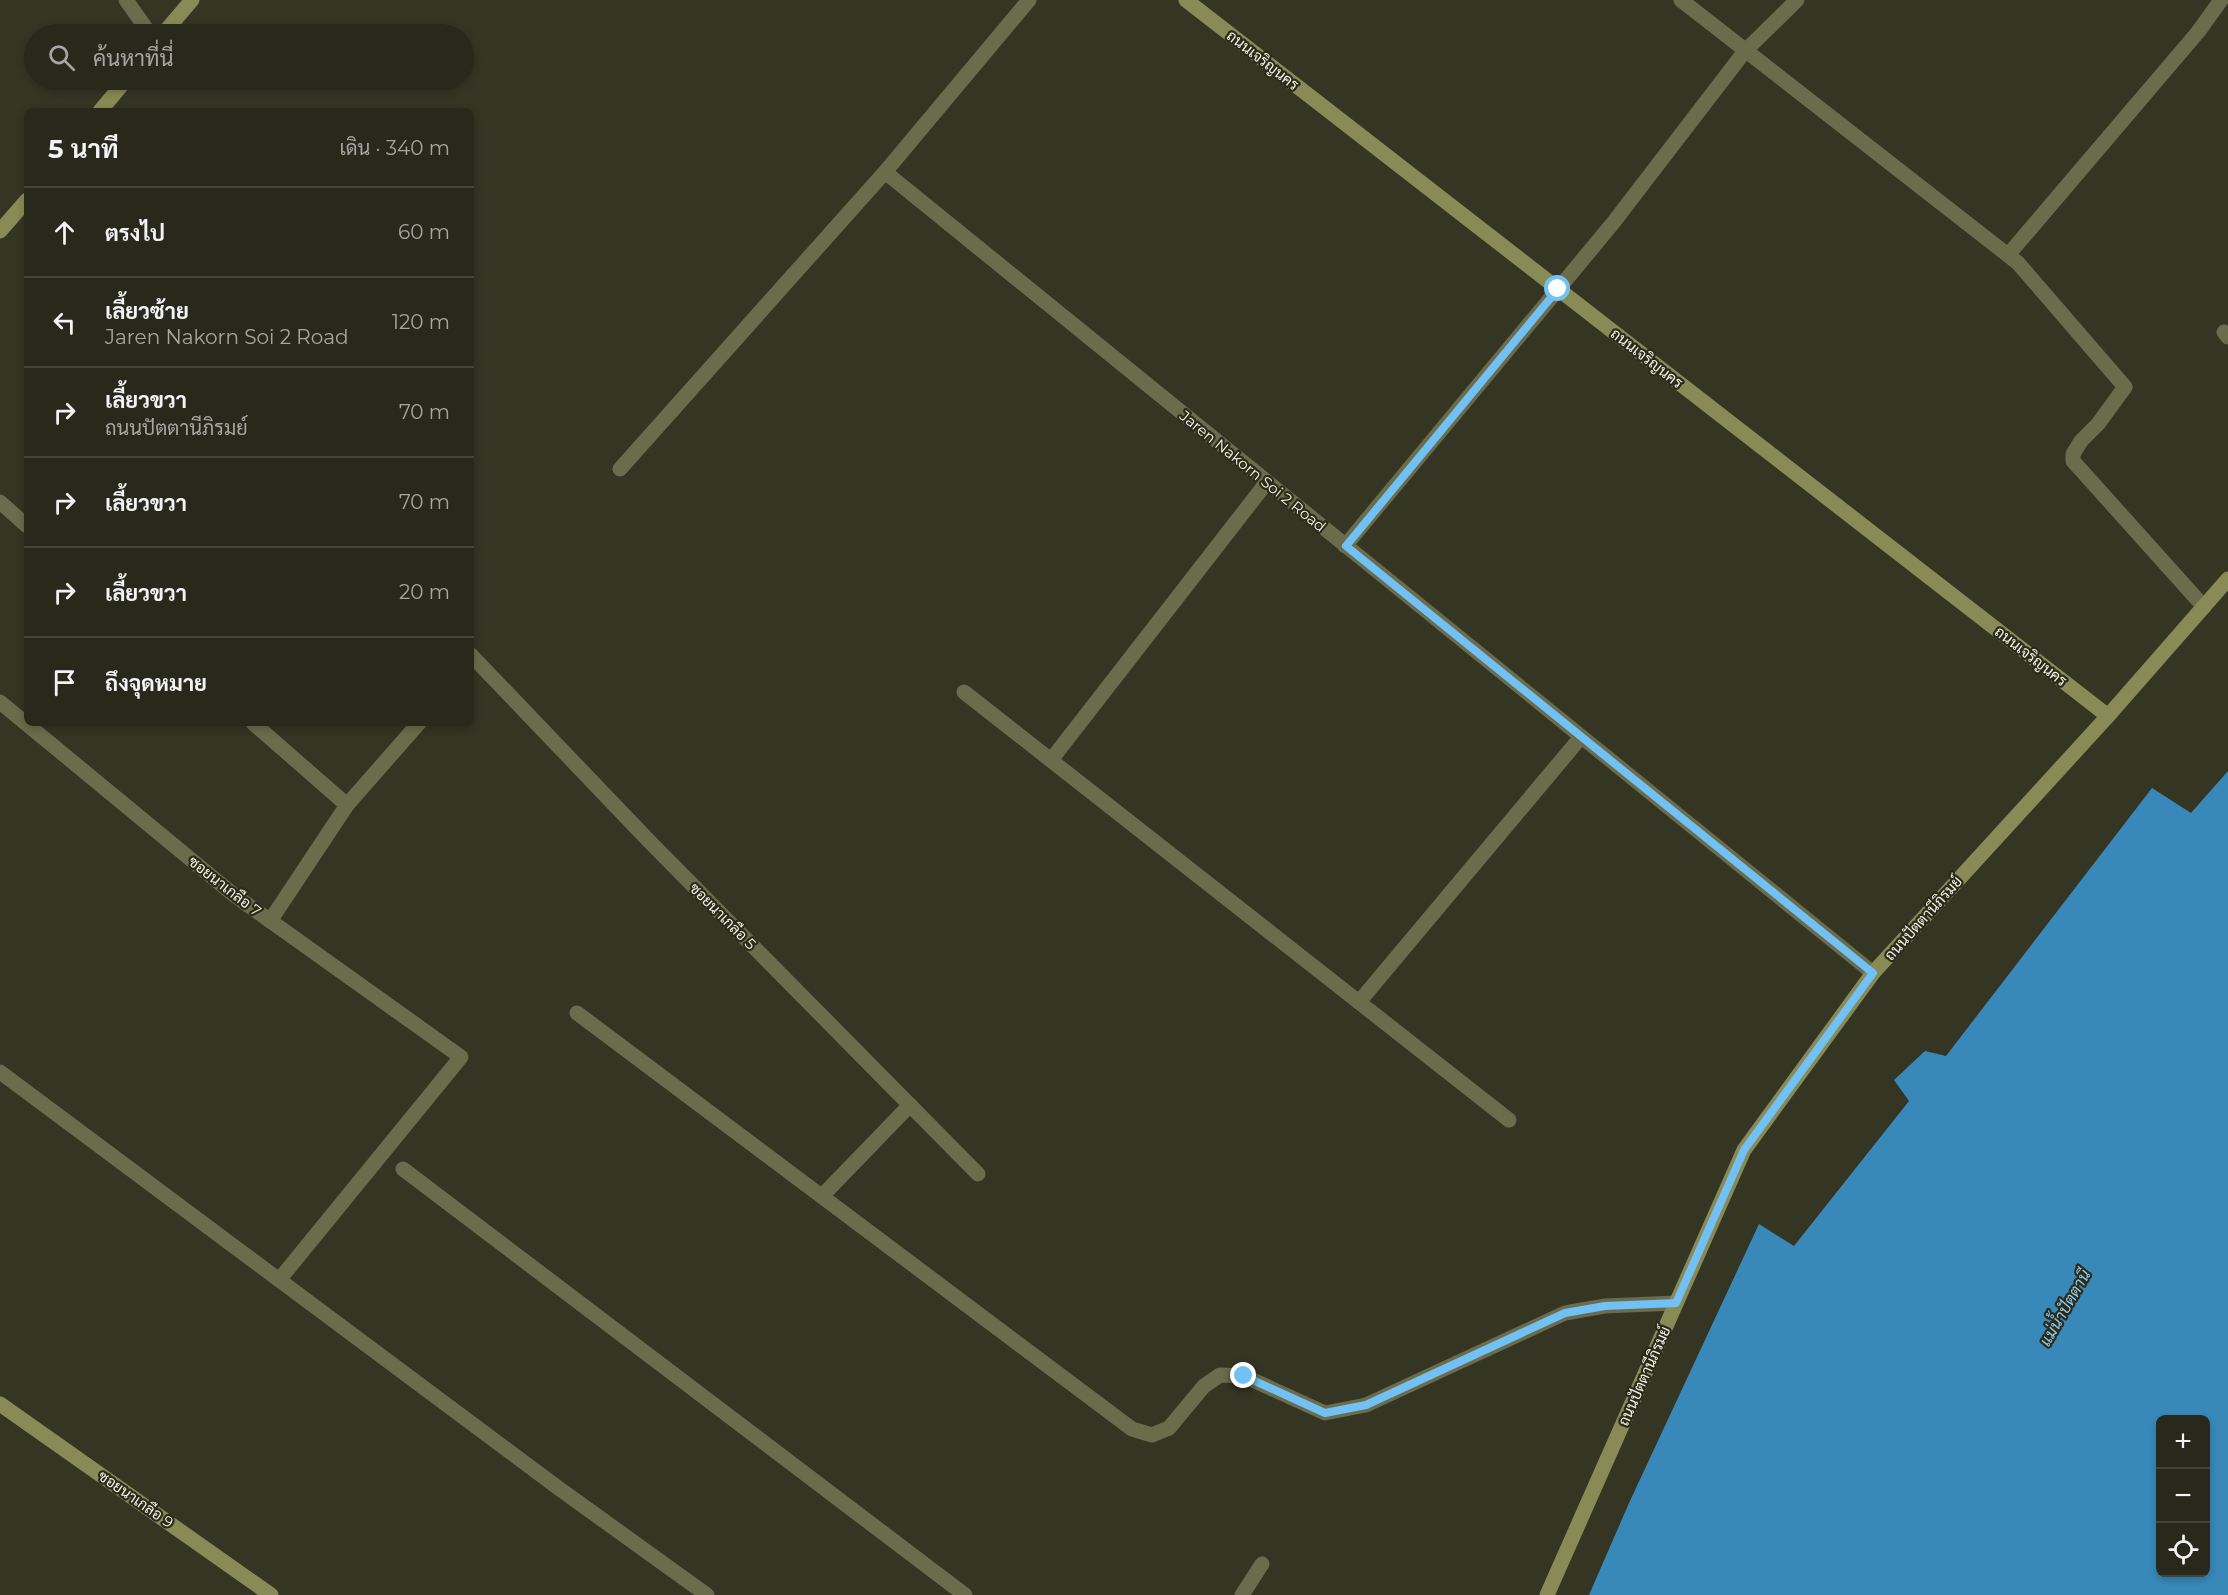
<!DOCTYPE html>
<html lang="th">
<head>
<meta charset="utf-8">
<style>
	body { margin:0; font-family:Montserrat,Sarabun,sans-serif; background:#343428; color:#f1f3f6 }
	.controls { position:absolute; right:18px; bottom:18px; display:grid; overflow:hidden; border-radius:9px; box-shadow:0 3px 9px #0003 }
	.controls button { width:54px; height:54px; display:grid; place-items:center; padding:0; border:0; border-bottom:2px solid #44443a; background:#28281b; color:#f1f3f6; font:30px sans-serif }
	.stop { position:absolute; width:18px; height:18px; margin:-14px; border:4px solid #71c1f5; border-radius:50%; background:#fff }
	.stop.end { background:#71c1f5; border-color:#fff; box-shadow:0 2px 6px #0008 }
	.list { margin:0; padding:0; list-style:none }
	h2 { display:flex; justify-content:space-between; align-items:center; height:78px; margin:0; padding:0 24px; font-size:26px }
	h2 small { font-size:20px; font-weight:400; color:#a5a6a3 }
	.list li { display:grid; grid-template-columns:39px 1fr auto; gap:18px; align-items:center; box-sizing:border-box; height:90px; padding:0 24px; border-top:2px solid #44443a }
	.list b { display:block; font-size:22px; white-space:nowrap }
	.list p { margin:0; font-size:20px; white-space:nowrap; color:#a5a6a3 }
	.list em { font-size:20px; font-style:normal; color:#a5a6a3 }
	.icon { flex:none; width:33px; height:33px; fill:none; stroke:currentColor; stroke-width:2; stroke-linecap:round; stroke-linejoin:round }
	.map { position:relative; flex:none; width:2228px; height:1595px; overflow:hidden }
	.search { position:absolute; background:#28281b; box-shadow:0 3px 9px #0003; left:24px; top:24px; width:450px; height:66px; display:flex; align-items:center; gap:15px; box-sizing:border-box; padding:0 21px; border-radius:33px; color:#a5a6a3; font-size:22px }
	.panel { position:absolute; background:#28281b; box-shadow:0 3px 9px #0003; left:24px; top:108px; width:450px; height:618px; border-radius:9px }
	.map>svg:first-child { display:block }
	.water { fill:#3889ba; fill-rule:evenodd }
	.lines { fill:none; stroke-linecap:round; stroke-linejoin:round }
	.street { stroke:#6b6c4b; stroke-width:15 }
	.secondary { stroke:#898b56; stroke-width:15 }
	.route { stroke:#71c1f5; stroke-width:8 }
	.labels { text-anchor:middle; dominant-baseline:central; stroke-width:4.5; stroke-linejoin:round; paint-order:stroke }
	.street-label { font-size:15px; fill:#f2f3e7; stroke:#2b2b1a }
	.water-label { font-size:16px; font-style:italic; fill:#90cbf3; stroke:#2b2b1a }
</style>
</head>
<body>
<div class="map">
<svg width="2228" height="1595" viewBox="0 0 2228 1595">
	<rect width="100%" height="100%" fill="#353524"/>
	<path class="water" d="M2228,771V1595H1589L1629,1503L1759,1224L1794,1246L1909,1101L1894,1080L1925,1051L1946,1056L2152,788L2191,813ZM2160,1420H2206V1572H2160Z"/>
	<g class="lines">
		<g class="street">
			<polyline points="126,0 150,34"/>
			<polyline points="1681,0 2018,263 2125,387 2098,424 2081,441 2073,454 2073,461 2204,607"/>
			<polyline points="885,172 1873,973"/>
			<polyline points="2008,255 2198,32 2221,0"/>
			<polyline points="2224,332 2228,337"/>
			<polyline points="620,469 885,172 1029,0"/>
			<polyline points="0,502 27,526"/>
			<polyline points="1345,546 1613,223 1745,51 1797,0"/>
			<polyline points="471,655 649,841 978,1174"/>
			<polyline points="964,692 1509,1120"/>
			<polyline points="0,702 234,895 461,1057 279,1280"/>
			<polyline points="253,723 347,805"/>
			<polyline points="1051,760 1267,482"/>
			<polyline points="270,921 347,805 419,723"/>
			<polyline points="1359,1002 1581,737"/>
			<polyline points="577,1013 1132,1429 1152,1435 1169,1428 1204,1386 1220,1375 1244,1376 1325,1413 1366,1405 1565,1313 1605,1306 1676,1303"/>
			<polyline points="0,1072 557,1487 707,1595"/>
			<polyline points="403,1169 965,1595"/>
			<polyline points="822,1196 910,1105"/>
			<polyline points="1242,1595 1262,1564"/>
		</g>
		<g class="secondary">
			<polyline points="1186,0 2108,716"/>
			<polyline points="163,34 192,0"/>
			<polyline points="100,111 126,80"/>
			<polyline points="0,231 27,200"/>
			<polyline points="0,1404 271,1595"/>
			<polyline points="1547,1595 1744,1150 1873,973 2108,716 2228,579"/>
		</g>
	</g>
	<g class="lines">
		<polyline class="route" points="1244,1376 1325,1413 1366,1405 1565,1313 1605,1306 1676,1303 1744,1150 1873,973 1346,546 1558,289"/>
	</g>
	<g class="labels">
		<g class="street-label">
			<text transform="translate(1263 60) rotate(38)">ถนนเจริญนคร</text>
			<text transform="translate(1647 358) rotate(38)">ถนนเจริญนคร</text>
			<text transform="translate(1253 471) rotate(39)">Jaren Nakorn Soi 2 Road</text>
			<text transform="translate(2031 656) rotate(38)">ถนนเจริญนคร</text>
			<text transform="translate(225 886) rotate(38)">ซอยนาเกลือ 7</text>
			<text transform="translate(723 916) rotate(45)">ซอยนาเกลือ 5</text>
			<text transform="translate(1923 918) rotate(-48)">ถนนปัตตานีภิรมย์</text>
			<text transform="translate(1644 1376) rotate(-66)">ถนนปัตตานีภิรมย์</text>
			<text transform="translate(136 1499) rotate(35)">ซอยนาเกลือ 9</text>
		</g>
		<g class="water-label">
			<text transform="translate(2065 1308) rotate(-60)">แม่น้ำปัตตานี</text>
		</g>
	</g>
</svg>
<div class="controls">
<button>+</button>
<button>−</button>
<button><svg class="icon" aria-label="locate" viewBox="0 0 24 24"><circle cx="12" cy="12" r="6"/><path d="M12 2v4M12 18v4M2 12h4M18 12h4"/></svg></button>
</div>
<div class="stop" style="left:1558px;top:289px"></div>
<div class="stop end" style="left:1244px;top:1376px"></div>
<div class="search"><svg class="icon" aria-label="search" viewBox="0 0 24 24"><circle cx="10" cy="10" r="6"/><path d="M15 15l6 6"/></svg>ค้นหาที่นี่</div>
<section class="panel">
<h2>5 นาที<small>เดิน · 340 m</small></h2>
<ul class="list">
<li><svg class="icon" aria-label="ahead" viewBox="0 0 24 24"><path d="M12 20V5M6 11l6-6 6 6"/></svg><div><b>ตรงไป</b></div><em>60 m</em></li>
<li><svg class="icon" aria-label="left" viewBox="0 0 24 24"><path d="M17 20v-9H6M10 6l-5 5 5 5"/></svg><div><b>เลี้ยวซ้าย</b><p>Jaren Nakorn Soi 2 Road</p></div><em>120 m</em></li>
<li><svg class="icon" aria-label="right" viewBox="0 0 24 24"><path d="M7 20v-9h11M14 6l5 5-5 5"/></svg><div><b>เลี้ยวขวา</b><p>ถนนปัตตานีภิรมย์</p></div><em>70 m</em></li>
<li><svg class="icon" aria-label="right" viewBox="0 0 24 24"><path d="M7 20v-9h11M14 6l5 5-5 5"/></svg><div><b>เลี้ยวขวา</b></div><em>70 m</em></li>
<li><svg class="icon" aria-label="right" viewBox="0 0 24 24"><path d="M7 20v-9h11M14 6l5 5-5 5"/></svg><div><b>เลี้ยวขวา</b></div><em>20 m</em></li>
<li><svg class="icon" aria-label="arrive" viewBox="0 0 24 24"><path d="M6 21V4h12l-3 4 3 4H6"/></svg><div><b>ถึงจุดหมาย</b></div></li>
</ul>
</section>
</div>
</body>
</html>
